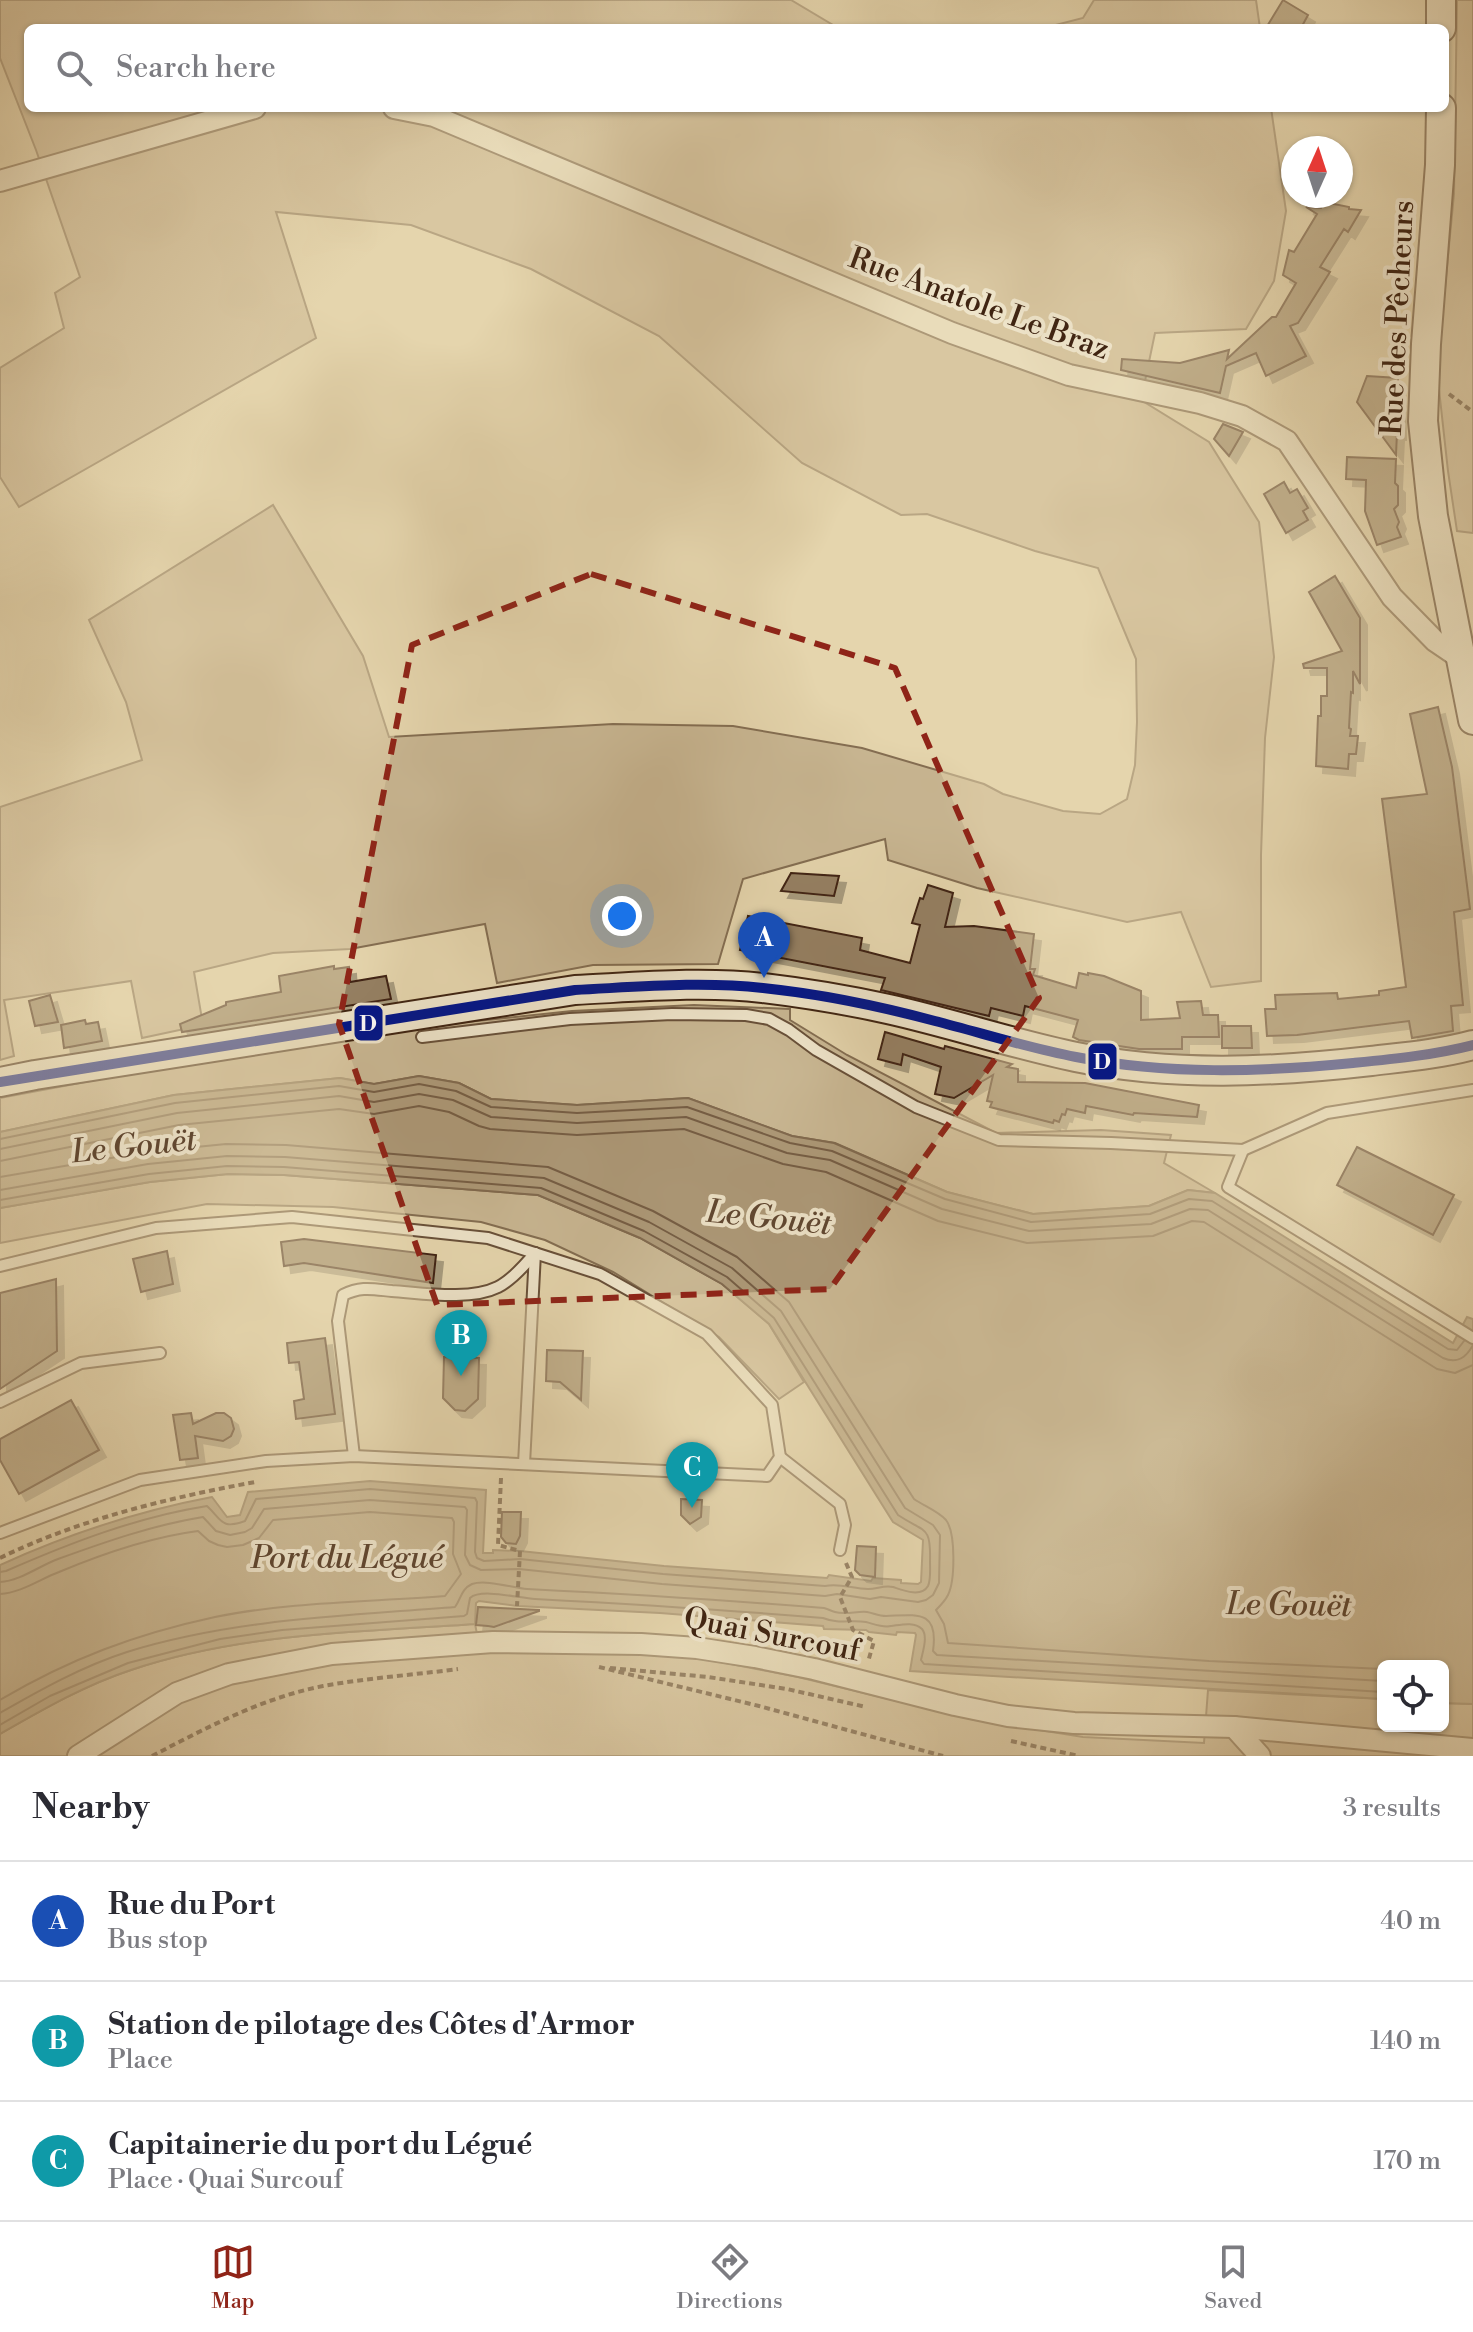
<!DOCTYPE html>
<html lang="en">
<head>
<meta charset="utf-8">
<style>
	body { margin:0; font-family:"Libre Bodoni",serif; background:#f2f2f3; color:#2b2b33 }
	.controls { position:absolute; right:24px; bottom:24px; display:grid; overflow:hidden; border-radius:12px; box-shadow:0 2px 6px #0004 }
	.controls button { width:72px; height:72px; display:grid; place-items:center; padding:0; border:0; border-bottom:2px solid #e1e1e2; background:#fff; color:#2b2b33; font:40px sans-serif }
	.compass { position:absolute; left:1281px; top:136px; width:72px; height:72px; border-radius:50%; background:#fff; box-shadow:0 2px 6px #0004; rotate:3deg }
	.you { position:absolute; left:622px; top:916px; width:28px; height:28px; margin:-20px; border:6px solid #fff; border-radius:50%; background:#1a73e8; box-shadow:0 0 0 12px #1a73e833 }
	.badge { display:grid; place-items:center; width:52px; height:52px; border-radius:50%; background:#8f2418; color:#fff; font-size:26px; font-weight:700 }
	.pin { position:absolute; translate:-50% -66px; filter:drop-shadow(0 2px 4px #0008) }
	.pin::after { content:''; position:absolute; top:42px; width:28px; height:24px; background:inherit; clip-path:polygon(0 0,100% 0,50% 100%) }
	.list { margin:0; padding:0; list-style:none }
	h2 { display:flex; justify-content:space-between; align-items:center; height:104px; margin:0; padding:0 32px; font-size:34px }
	h2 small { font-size:26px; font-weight:400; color:#7c7c81 }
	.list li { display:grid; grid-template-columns:52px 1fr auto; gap:24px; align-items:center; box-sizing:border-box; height:120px; padding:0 32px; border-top:2px solid #e1e1e2 }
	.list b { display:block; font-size:30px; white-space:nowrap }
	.list p { margin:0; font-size:26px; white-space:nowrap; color:#7c7c81 }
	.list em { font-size:26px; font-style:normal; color:#7c7c81 }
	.icon { flex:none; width:44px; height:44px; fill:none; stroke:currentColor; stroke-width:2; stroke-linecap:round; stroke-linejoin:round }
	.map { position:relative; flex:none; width:1473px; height:1756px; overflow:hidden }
	.search { position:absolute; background:#fff; box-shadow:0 2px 6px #0004; left:24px; right:24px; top:24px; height:88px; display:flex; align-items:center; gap:20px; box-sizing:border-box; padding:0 28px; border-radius:12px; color:#7c7c81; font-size:30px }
	.sheet { height:464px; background:#fff }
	nav { display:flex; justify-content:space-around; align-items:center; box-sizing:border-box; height:112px; border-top:2px solid #e1e1e2; background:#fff; font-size:22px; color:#7c7c81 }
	nav a { display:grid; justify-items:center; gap:4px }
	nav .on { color:#8f2418 }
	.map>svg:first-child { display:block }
	.green { fill:#c9b793; stroke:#846e52; stroke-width:2 }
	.water { fill:#ad9978; stroke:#816a4f; stroke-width:2 }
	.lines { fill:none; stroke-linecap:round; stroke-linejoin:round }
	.shore { stroke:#765e45; stroke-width:2 }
	.building { fill:#958063; stroke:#3f2412; stroke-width:2; filter:url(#shadow) }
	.lane-casing { stroke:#685039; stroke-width:14 }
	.street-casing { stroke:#685039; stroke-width:24 }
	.secondary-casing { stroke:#3f2412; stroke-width:32 }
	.path { stroke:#3f2412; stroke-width:4; stroke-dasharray:6 4; stroke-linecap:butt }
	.lane { stroke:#eee4ca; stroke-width:10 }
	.street { stroke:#eee4ca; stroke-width:20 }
	.secondary { stroke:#eee4ca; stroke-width:28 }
	.bus-1-casing { stroke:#eee4ca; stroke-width:16 }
	.bus-1 { stroke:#001489; stroke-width:10 }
	.marked { fill:none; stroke:#8f2418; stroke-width:6; stroke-dasharray:16 10; stroke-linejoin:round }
	.labels { text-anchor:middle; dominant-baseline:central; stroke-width:8; stroke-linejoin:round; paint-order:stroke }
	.street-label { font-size:30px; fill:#3f2412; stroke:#eee4ca }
	.water-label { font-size:32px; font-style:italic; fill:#604731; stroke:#eee4ca }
	.line-badge { stroke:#eee4ca; stroke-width:3 }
	.badge-label { font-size:22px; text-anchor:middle; font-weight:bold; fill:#fff }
</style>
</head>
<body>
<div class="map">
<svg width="1473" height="1756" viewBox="0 0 1473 1756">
	<defs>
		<filter id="shadow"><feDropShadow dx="7" dy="7" stdDeviation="0" flood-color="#0004"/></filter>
	</defs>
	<rect width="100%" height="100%" fill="#e5d5ad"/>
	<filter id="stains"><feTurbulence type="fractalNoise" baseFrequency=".0025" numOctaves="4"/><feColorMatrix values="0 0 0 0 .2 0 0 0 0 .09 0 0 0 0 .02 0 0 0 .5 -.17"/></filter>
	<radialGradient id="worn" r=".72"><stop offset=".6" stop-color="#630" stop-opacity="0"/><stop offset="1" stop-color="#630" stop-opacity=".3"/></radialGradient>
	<g class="green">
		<polygon points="0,0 791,0 838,28 28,28 28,108 1271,108 1286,211 1274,281 1246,329 1155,333 1141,400 1209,442 1259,522 1274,657 1265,738 1261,855 1261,981 1211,987 1181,912 1127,922 977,888 888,860 885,839 743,879 718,964 593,965 497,983 485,924 350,949 273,953 194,972 203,1025 142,1038 131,981 4,1000 14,1056 0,1060 0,807 142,760 126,702 89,620 273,505 363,656 389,737 613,724 733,726 862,748 984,784 1003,794 1063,811 1100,814 1127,799 1135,765 1137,722 1136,659 1098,568 1035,551 927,514 901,515 802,463 659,336 531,269 411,225 276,212 316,338 19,507 0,477 0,368 64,328 55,293 80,277 36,150 0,58"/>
		<polygon points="1094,0 1256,0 1260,28 1044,28 1083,18"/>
		<polygon points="1457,0 1473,0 1473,533 1457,531 1448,471 1437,371 1454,194"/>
		<polygon points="694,1005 790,1009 790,1020 847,1055 996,1133 1101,1130 1171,1135 1164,1163 1215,1193 1188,1190 1149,1206 1033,1214 947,1192 835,1143 792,1136 688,1098 577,1105 491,1099 459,1083 419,1076 374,1084 340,1078 174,1095 0,1132 0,1098 165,1067 437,1025 572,1011"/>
		<polygon points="228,1174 284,1175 538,1195 640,1238 722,1284 769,1324 804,1382 779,1399 719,1337 613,1272 545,1240 481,1222 333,1207 207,1204 0,1243 0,1208 150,1182"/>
		<path d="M475,1624L480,1649L645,1654L705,1659L798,1677L971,1719L1083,1737L1204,1743L1208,1690L1383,1699V1726H1443V1703L1473,1704V1756H0V1734C42,1710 85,1685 131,1670C241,1633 360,1632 475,1624Z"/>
	</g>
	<path class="water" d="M419,1076L459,1083L491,1099L577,1105L688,1098L792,1136L834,1143L947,1192L1033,1214L1149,1206L1188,1190L1215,1193L1453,1343L1467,1317L1473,1319V1704L1443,1703V1666H1383V1699L910,1671L916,1635L915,1633L897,1632L896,1635L869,1632L866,1630L824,1629L823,1626L660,1613L517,1606L479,1601L476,1603L475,1624C360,1632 241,1633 131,1670C85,1685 42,1710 0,1734V1565C68,1534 138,1511 212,1497L227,1517L240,1515L248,1492L370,1481L486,1490L483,1553H493V1550L520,1551L664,1566L827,1578L829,1575L871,1581L873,1578L901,1580V1583L918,1584L921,1582L923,1540L893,1522L769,1324L722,1284L640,1238L538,1195L284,1175L228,1174L150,1182L0,1208V1132L174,1095L340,1078L374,1084Z"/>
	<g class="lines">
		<g class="shore">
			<polyline points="0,1139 175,1103 339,1086 374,1092 419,1084 456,1091 491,1107 577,1113 687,1107 790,1143 832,1151 945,1199 1031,1222 1150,1214 1189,1199 1212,1201 1448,1349 1457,1350 1464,1341"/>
			<path d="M0,1149L177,1113L339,1096L374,1102L419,1094L453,1100L491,1117L577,1123L686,1117L787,1153L830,1160L942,1209L1029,1231L1151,1224L1190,1209L1208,1210L1443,1358C1457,1364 1466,1358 1473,1345"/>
			<polyline points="0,1161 179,1125 339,1109 374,1114 419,1106 449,1112 479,1126 490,1129 577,1135 684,1129 783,1164 826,1172 938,1221 1027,1243 1153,1236 1192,1221 1204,1222 1437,1369 1455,1373 1473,1365"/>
			<path d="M0,1177L146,1152L226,1144L286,1145L548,1167L653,1211L737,1257L789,1302L914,1499C924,1506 938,1511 946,1520C956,1533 955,1581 948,1595C945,1601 940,1606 936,1610L944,1624L948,1643L1209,1661L1383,1669"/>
			<path d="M0,1190L148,1164L227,1156L285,1157L544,1178L649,1222L732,1268L781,1311L905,1508L933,1525L940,1535L939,1583L933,1595L926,1600L918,1602L881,1597L870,1599L837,1594L825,1596L662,1584L519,1569L481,1570L470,1565L465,1555L467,1510L465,1507L370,1500L264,1509L252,1528L245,1532L230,1535L216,1531L203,1517C153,1525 105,1542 58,1559C39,1566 20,1581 0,1582"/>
			<path d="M0,1200L149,1174L227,1166L284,1167L541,1188L644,1231L727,1277L774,1318L898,1515C925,1533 931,1525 930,1561C930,1568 931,1580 928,1586C921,1598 902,1590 893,1587C884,1585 877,1589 868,1589C853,1589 841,1583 825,1586L663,1574L520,1559L484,1561L477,1558L475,1552L477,1502L475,1498L370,1489L256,1499L245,1521C221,1530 222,1520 207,1506C137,1517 70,1543 6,1571L0,1572"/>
			<path d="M0,1594C21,1593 40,1579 59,1572C102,1554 151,1537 198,1531L209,1541L218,1545L227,1547L243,1545L259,1538L273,1520L370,1512L452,1518L454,1522L453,1554L461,1574L445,1596C369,1602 288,1602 215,1617C136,1634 69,1659 0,1700"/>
			<path d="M0,1713C40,1690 83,1666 127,1652C234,1619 344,1616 455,1607C461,1599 461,1589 472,1584C486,1579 513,1588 527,1589C626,1594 725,1600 824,1608C828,1609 831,1611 835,1612C845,1615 857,1611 867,1612C873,1613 879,1616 886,1616C916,1615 939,1609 933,1651L937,1655L1383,1681"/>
			<path d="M0,1725L50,1696L128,1663L220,1639L282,1630L464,1616L467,1614L470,1598C481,1588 518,1598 535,1599C631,1604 727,1610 823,1618C841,1625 849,1619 866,1622C874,1624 883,1628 891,1626C900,1625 914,1621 922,1629C928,1636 923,1651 921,1660L924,1664L1383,1692"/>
		</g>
	</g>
	<g class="building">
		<polygon points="1283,0 1308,15 1301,28 1266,28"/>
		<polygon points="1324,202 1349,207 1349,209 1361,210 1348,232 1344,229 1320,267 1330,272 1298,323 1290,326 1306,356 1266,376 1256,353 1226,366 1220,393 1121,370 1122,359 1180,363 1229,350 1227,359 1272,317 1276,317 1296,283 1283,275 1289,250 1294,252 1317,214 1306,207 1321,208"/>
		<polygon points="1367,376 1398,378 1399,433 1397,433 1396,455 1357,402"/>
		<polygon points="1223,424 1243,432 1229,456 1214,439"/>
		<polygon points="1347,457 1396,459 1395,483 1398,486 1398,505 1394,509 1399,522 1397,527 1401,537 1377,545 1365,511 1366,480 1346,479"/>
		<polygon points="1284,482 1290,493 1297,489 1308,508 1303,511 1308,520 1286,533 1264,494"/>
		<polygon points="1335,576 1360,618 1360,684 1353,671 1353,693 1351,692 1349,728 1351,729 1350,736 1358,736 1356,754 1349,754 1348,769 1316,766 1318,716 1321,716 1321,696 1327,696 1327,668 1304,668 1303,664 1342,651 1309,592"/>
		<polygon points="1438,707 1452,767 1470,909 1454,912 1463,1005 1451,1006 1453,1031 1412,1038 1409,1021 1297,1035 1267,1036 1265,1009 1276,1009 1275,995 1337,993 1338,999 1379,995 1379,991 1406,987 1382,799 1427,794 1410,714"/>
		<polygon points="791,873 839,876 834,896 781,891"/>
		<polygon points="928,885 953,893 945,927 974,926 1034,934 1030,969 1035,969 1033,975 1076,988 1079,973 1088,975 1088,973 1104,976 1141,991 1141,1020 1180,1018 1177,1002 1201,1001 1203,1015 1218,1015 1219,1037 1182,1037 1182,1049 1139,1049 1079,1040 1073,1037 1078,1020 1025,1006 1023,1016 991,1008 989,1016 881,990 885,978 740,950 748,916 862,938 860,950 910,963 920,925 912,923 920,898 923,899"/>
		<polygon points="334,966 334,969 349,967 350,982 386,976 391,999 182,1032 180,1024 226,1005 226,1002 281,992 279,976"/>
		<polygon points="50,995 58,1022 35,1026 29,1001"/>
		<polygon points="85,1020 86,1024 98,1022 102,1041 64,1048 61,1025"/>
		<polygon points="1222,1026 1251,1026 1252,1048 1222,1048"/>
		<polygon points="885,1032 944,1049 945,1046 1012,1064 1007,1067 1018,1069 1018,1082 1085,1083 1199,1105 1197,1117 1134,1113 1133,1115 1086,1106 1085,1113 1067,1109 1065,1115 1062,1114 1059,1122 1054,1120 1053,1123 990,1107 992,1102 987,1101 993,1075 954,1098 935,1094 941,1067 903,1054 901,1065 878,1059"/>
		<polygon points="1357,1147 1454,1195 1433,1235 1337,1185"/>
		<polygon points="304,1239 436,1255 433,1283 304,1263 284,1266 281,1242"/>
		<polygon points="167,1251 173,1284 141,1292 133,1259"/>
		<polygon points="56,1279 57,1351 0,1389 0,1293"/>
		<polygon points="325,1338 335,1414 296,1419 294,1401 304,1399 299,1362 289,1363 287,1343"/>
		<polygon points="547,1350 583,1351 581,1400 560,1382 546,1381"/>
		<polygon points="444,1357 479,1358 478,1399 465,1411 455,1410 443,1398"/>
		<polygon points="71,1400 99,1450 19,1494 0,1460 0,1439"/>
		<polygon points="191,1413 193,1424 216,1413 224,1413 231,1418 234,1429 231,1436 223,1441 195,1436 198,1458 180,1460 173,1415"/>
		<polygon points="681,1499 702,1500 701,1517 690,1524 681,1515"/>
		<polygon points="502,1512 521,1512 520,1536 516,1544 506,1543 501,1537"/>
		<polygon points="857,1546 876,1547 875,1577 860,1575 855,1570"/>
		<polygon points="478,1607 539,1610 539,1611 494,1627 488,1626 476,1625"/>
	</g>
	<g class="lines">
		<g class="lane-casing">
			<g id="lane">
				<polyline points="422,1037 570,1019 672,1014 746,1015 769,1019 789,1030 816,1050 916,1107 999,1140 1111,1143 1243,1150 1327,1113 1473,1090"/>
				<polyline points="1243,1150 1228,1187 1473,1338"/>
				<polyline points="0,1266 156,1228 292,1217 488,1238 600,1274 707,1334 772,1405 780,1457 767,1476 354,1456 266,1461 140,1480 0,1533"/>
				<polyline points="0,1402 81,1363 160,1353"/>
				<path d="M354,1456L338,1321L343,1295C361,1286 372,1289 392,1291C422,1293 470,1301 498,1287C512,1280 525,1265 535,1253"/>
				<polyline points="780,1457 840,1504 845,1525 840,1550"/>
				<polyline points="524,1464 535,1253"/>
			</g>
		</g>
		<g class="street-casing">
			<g id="street">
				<polyline points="394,108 434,116 952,333 1069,375 1200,403 1242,416 1287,441 1392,597 1435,641 1460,658"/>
				<polyline points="0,181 255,108"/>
				<polyline points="1234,1727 1260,1756"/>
				<polyline points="78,1756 177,1693 229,1674 332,1654 493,1642 641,1644 697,1648 755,1657 814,1669 955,1705 1008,1716 1074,1723 1234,1727 1473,1749"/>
			</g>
		</g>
		<g class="secondary-casing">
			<g id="secondary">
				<polyline points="1441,0 1441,28"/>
				<polyline points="1441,108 1440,165 1426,344 1423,421 1433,516 1473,720"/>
				<path d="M0,1082L35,1075L575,990C637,987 701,981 763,988C805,993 847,1000 888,1009C951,1023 1013,1044 1076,1057C1173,1077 1274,1072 1371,1061C1405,1057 1440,1054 1473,1045"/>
			</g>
		</g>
		<g class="path">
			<polyline points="1449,394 1473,412"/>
			<polyline points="501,1478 498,1545 520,1551 517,1606"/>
			<path d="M0,1558C80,1519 168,1498 255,1482"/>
			<polyline points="846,1563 852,1577 840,1597 853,1630 874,1641 868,1662"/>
			<polyline points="599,1667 759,1706 943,1756"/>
			<polyline points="610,1668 708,1677 787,1689 866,1707"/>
			<polyline points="1011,1741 1079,1756"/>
			<path d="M152,1756C206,1728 262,1698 323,1686C367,1678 413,1675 458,1669"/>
		</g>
		<use href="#lane" class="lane"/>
		<use href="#street" class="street"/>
		<use href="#secondary" class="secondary"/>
		<g class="bus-1-casing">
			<path id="bus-1" d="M0,1082L575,990C637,987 700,981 763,988C821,994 879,1006 935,1021C982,1033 1028,1048 1076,1057C1167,1075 1261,1072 1353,1063C1393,1059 1434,1055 1473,1045"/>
		</g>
		<use href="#bus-1" class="bus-1"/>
	</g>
	<path d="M0 0H1473V1756H0ZM591,574L895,668L1039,998L830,1289L437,1305L339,1024L412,645Z" fill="#e5d5ad" fill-opacity=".55" fill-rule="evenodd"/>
	<path class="marked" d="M591,574L895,668L1039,998L830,1289L437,1305L339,1024L412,645Z"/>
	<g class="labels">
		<g class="street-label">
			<text transform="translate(979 304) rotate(20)">Rue Anatole Le Braz</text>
			<text transform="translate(1398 318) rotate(-87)">Rue des Pêcheurs</text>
			<text transform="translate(772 1635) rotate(11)">Quai Surcouf</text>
		</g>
		<g class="water-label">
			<text transform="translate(134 1146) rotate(-6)">Le Gouët</text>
			<text transform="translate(769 1218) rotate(6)">Le Gouët</text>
			<text x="347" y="1558">Port du Légué</text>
			<text transform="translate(1289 1605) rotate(1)">Le Gouët</text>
		</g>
	</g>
	<g class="line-badge">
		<rect x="353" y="1004" width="31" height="38" rx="8" fill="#001489"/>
		<rect x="1087" y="1042" width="31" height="39" rx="8" fill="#001489"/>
	</g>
	<g class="badge-label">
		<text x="368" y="1031">D</text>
		<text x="1102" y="1069">D</text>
	</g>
	<rect width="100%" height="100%" filter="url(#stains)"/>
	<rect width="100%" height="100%" fill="url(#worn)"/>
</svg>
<div class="controls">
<button><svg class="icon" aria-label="locate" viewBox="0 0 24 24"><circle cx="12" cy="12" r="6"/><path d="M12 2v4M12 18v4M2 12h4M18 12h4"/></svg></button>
</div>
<svg class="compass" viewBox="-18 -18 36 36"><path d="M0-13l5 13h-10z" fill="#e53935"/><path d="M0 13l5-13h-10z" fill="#7c7c81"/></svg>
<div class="you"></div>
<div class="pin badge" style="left:764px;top:978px;background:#1a4fb4">A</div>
<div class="pin badge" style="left:461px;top:1376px;background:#0f9aa8">B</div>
<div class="pin badge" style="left:692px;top:1508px;background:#0f9aa8">C</div>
<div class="search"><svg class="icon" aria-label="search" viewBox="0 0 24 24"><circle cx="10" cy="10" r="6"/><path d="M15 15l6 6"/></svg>Search here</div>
</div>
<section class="sheet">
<h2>Nearby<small>3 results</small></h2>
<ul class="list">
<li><span class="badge" style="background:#1a4fb4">A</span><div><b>Rue du Port</b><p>Bus stop</p></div><em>40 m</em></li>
<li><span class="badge" style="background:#0f9aa8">B</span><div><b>Station de pilotage des Côtes d'Armor</b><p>Place</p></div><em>140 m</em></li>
<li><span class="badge" style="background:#0f9aa8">C</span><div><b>Capitainerie du port du Légué</b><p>Place · Quai Surcouf</p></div><em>170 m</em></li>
</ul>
</section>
<nav>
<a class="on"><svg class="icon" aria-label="map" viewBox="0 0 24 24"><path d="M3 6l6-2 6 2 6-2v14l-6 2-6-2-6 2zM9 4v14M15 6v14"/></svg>Map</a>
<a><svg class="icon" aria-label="directions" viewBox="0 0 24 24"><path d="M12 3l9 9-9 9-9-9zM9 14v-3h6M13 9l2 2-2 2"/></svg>Directions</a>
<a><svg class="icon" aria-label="saved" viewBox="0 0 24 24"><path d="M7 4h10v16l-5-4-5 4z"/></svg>Saved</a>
</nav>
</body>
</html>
